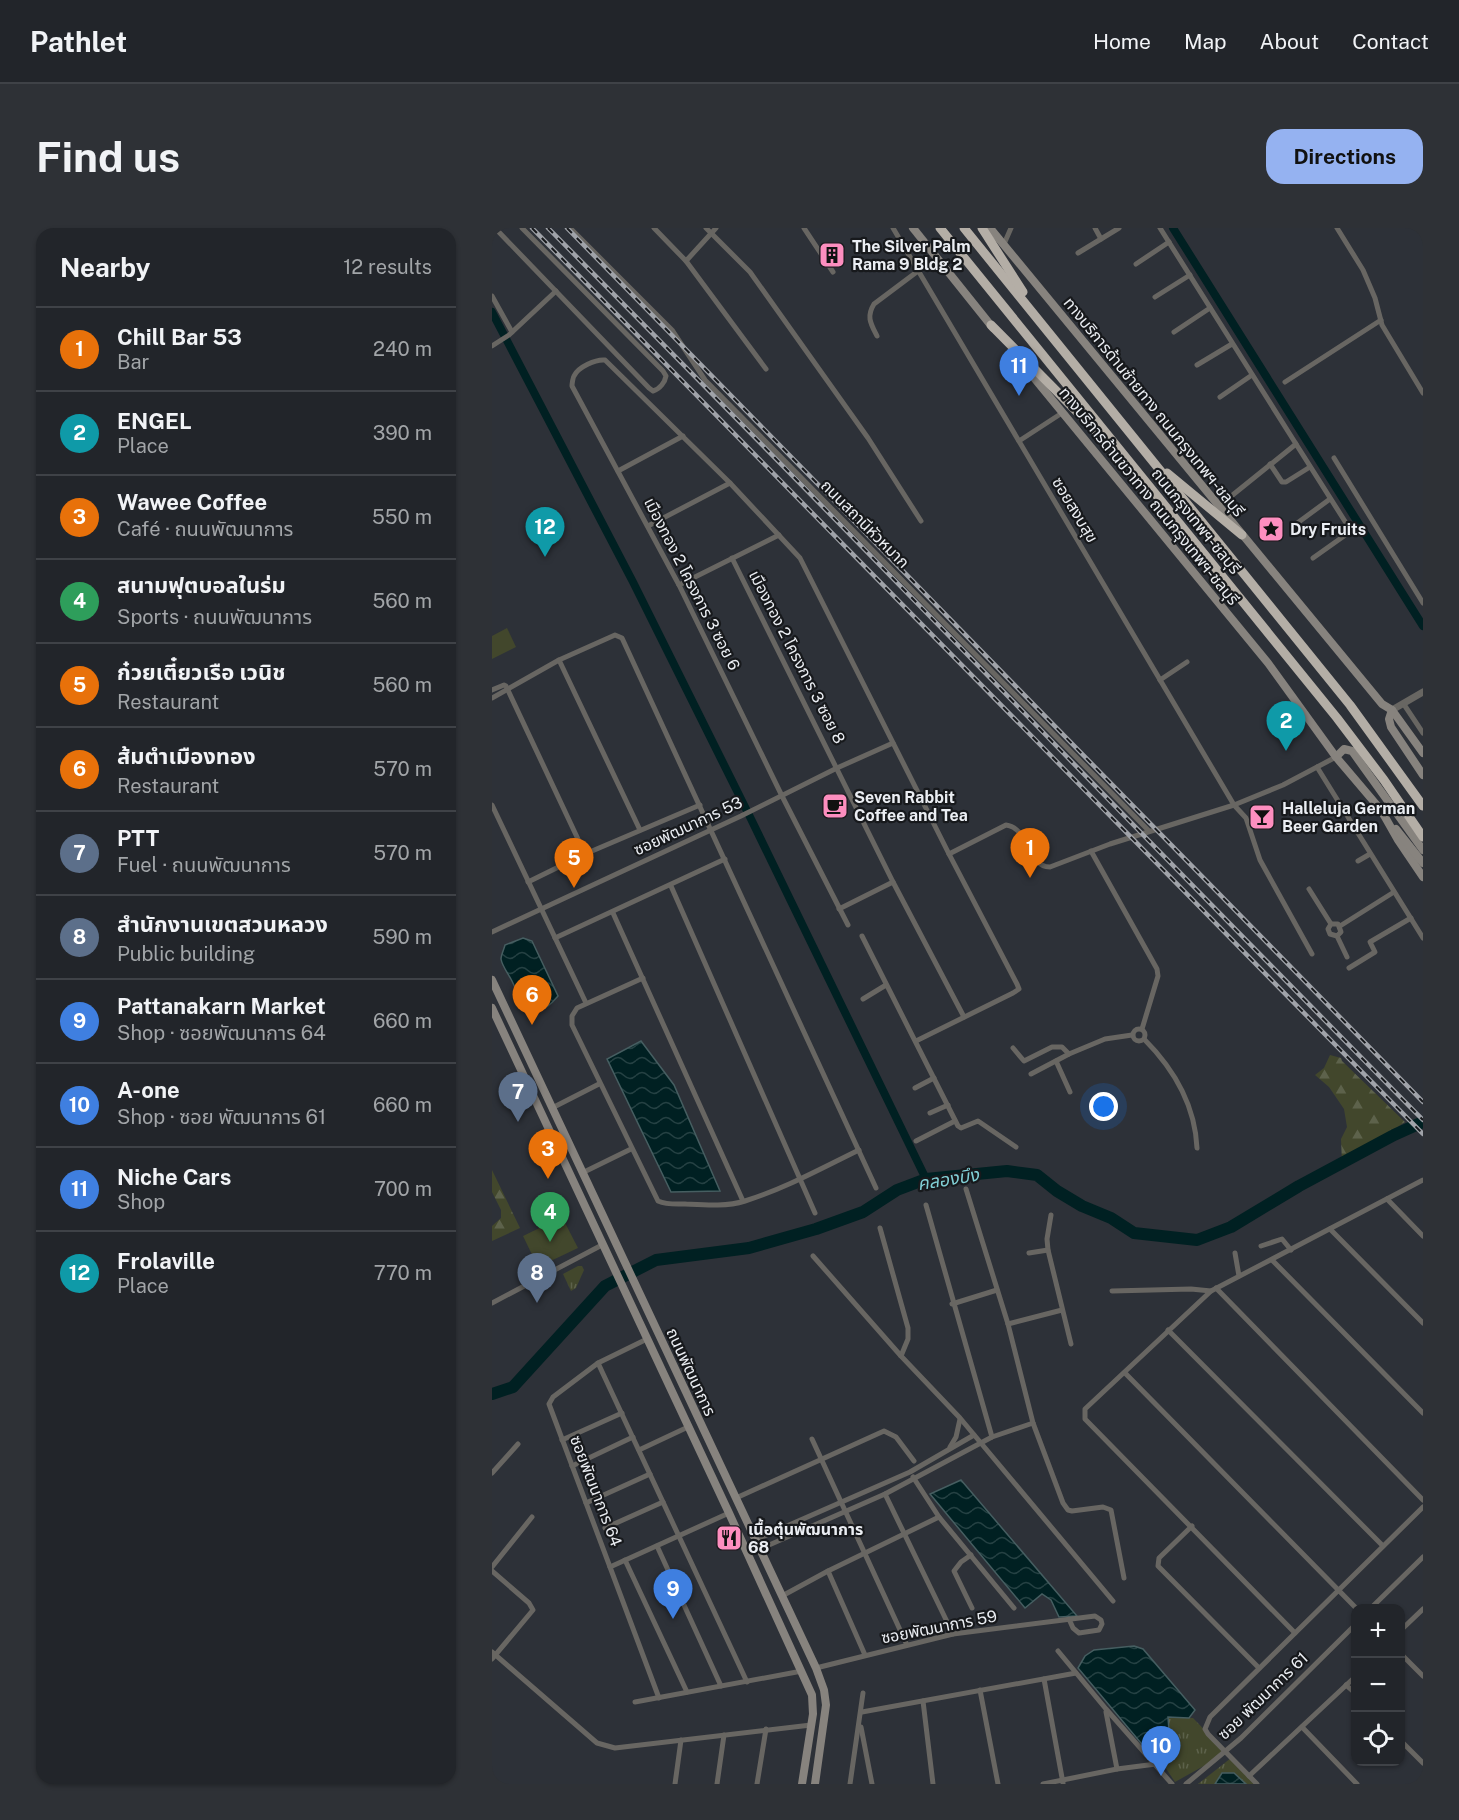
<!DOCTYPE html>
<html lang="en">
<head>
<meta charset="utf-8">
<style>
	body { margin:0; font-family:"Public Sans","Noto Sans Thai",sans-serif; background:#2e3136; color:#f1f3f6 }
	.controls { position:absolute; right:18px; bottom:18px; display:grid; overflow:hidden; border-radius:12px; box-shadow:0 2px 4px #0004 }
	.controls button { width:54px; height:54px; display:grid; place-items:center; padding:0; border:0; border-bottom:2px solid #3f4247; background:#22252a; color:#f1f3f6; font:30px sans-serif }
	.you { position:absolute; left:612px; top:879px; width:21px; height:21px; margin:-15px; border:4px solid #fff; border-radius:50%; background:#1a73e8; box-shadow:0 0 0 9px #1a73e833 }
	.badge { display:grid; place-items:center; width:39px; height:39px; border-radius:50%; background:#95b2f1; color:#fff; font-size:20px; font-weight:700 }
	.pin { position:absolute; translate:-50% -50px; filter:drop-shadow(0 2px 3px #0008) }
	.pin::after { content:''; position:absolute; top:32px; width:21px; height:18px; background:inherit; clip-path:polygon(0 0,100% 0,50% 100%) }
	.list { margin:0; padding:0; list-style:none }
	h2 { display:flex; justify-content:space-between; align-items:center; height:78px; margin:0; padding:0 24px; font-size:26px }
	h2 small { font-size:20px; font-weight:400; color:#a2a5a8 }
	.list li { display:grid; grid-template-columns:39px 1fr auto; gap:18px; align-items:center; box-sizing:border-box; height:84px; padding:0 24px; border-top:2px solid #3f4247 }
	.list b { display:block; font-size:22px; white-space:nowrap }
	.list p { margin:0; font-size:20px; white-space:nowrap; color:#a2a5a8 }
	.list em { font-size:20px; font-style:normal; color:#a2a5a8 }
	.icon { flex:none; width:33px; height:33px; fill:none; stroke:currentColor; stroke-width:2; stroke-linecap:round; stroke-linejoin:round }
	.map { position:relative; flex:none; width:931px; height:1556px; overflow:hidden; border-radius:18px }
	header { display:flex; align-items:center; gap:36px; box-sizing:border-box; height:84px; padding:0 30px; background:#22252a; border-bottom:2px solid #3f4247 }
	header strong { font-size:28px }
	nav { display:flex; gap:33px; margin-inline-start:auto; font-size:21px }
	.intro { display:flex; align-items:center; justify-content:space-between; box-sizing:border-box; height:144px; padding:0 36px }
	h1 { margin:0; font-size:42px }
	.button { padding:15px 27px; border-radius:18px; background:#95b2f1; color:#111; font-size:21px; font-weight:700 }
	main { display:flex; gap:36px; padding:0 36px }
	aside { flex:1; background:#22252a; border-radius:18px; box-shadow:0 2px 4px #0004 }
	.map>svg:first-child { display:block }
	.grass { fill:url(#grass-tufts) }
	.forest { fill:url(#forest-firs) }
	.pitch { fill:#42472c }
	.water { fill:url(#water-waves); stroke:#465e61; stroke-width:1.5 }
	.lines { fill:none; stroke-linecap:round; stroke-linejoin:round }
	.canal { stroke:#002022; stroke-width:8 }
	.river { stroke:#002022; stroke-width:12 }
	.minor { stroke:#686662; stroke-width:5 }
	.tertiary { stroke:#686662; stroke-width:7 }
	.secondary { stroke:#87837e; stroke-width:8 }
	.motorway { stroke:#b4aea6; stroke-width:9 }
	.rail-casing { stroke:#a0a3a9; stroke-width:4.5 }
	.rail { stroke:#17191c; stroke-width:2; stroke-dasharray:7; stroke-linecap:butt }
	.labels { text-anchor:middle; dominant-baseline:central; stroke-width:4.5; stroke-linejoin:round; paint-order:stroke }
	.poi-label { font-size:16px; font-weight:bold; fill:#ebeef3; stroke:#17191c; text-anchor:start }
	.street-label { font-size:16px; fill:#ebeef3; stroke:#17191c }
	.water-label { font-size:18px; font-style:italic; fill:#81cfd5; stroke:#17191c }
</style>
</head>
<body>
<header>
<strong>Pathlet</strong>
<nav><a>Home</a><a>Map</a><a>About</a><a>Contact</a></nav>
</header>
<div class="intro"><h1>Find us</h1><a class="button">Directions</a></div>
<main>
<aside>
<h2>Nearby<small>12 results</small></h2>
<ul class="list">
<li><span class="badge" style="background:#e8710a">1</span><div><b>Chill Bar 53</b><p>Bar</p></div><em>240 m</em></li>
<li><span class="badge" style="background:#0f9aa8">2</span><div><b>ENGEL</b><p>Place</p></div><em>390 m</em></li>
<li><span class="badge" style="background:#e8710a">3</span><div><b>Wawee Coffee</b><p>Café · ถนนพัฒนาการ</p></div><em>550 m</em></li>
<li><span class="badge" style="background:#2e9e5b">4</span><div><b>สนามฟุตบอลในร่ม</b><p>Sports · ถนนพัฒนาการ</p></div><em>560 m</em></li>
<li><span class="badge" style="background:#e8710a">5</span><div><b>ก๋วยเตี๋ยวเรือ เวนิช</b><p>Restaurant</p></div><em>560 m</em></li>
<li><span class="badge" style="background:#e8710a">6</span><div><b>ส้มตำเมืองทอง</b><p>Restaurant</p></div><em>570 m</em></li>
<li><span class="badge" style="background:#5c6f8a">7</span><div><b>PTT</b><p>Fuel · ถนนพัฒนาการ</p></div><em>570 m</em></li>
<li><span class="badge" style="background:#5c6f8a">8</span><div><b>สำนักงานเขตสวนหลวง</b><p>Public building</p></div><em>590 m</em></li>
<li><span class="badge" style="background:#3f7fe0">9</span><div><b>Pattanakarn Market</b><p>Shop · ซอยพัฒนาการ 64</p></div><em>660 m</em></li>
<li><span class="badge" style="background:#3f7fe0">10</span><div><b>A-one</b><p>Shop · ซอย พัฒนาการ 61</p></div><em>660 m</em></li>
<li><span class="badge" style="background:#3f7fe0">11</span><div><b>Niche Cars</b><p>Shop</p></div><em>700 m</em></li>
<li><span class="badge" style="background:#0f9aa8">12</span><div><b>Frolaville</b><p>Place</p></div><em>770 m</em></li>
</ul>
</aside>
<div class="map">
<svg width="931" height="1556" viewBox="0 0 931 1556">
	<defs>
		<pattern id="grass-tufts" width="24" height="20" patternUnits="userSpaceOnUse" patternTransform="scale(1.5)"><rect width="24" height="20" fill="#42472c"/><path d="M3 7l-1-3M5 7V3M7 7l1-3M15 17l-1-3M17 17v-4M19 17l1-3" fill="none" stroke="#5d624b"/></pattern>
		<pattern id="forest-firs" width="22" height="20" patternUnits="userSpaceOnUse" patternTransform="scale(1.5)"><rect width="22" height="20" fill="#42472c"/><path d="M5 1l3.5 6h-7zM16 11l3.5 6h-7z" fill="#5d624b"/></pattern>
		<pattern id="water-waves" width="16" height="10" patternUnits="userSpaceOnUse" patternTransform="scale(1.5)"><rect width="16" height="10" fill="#002022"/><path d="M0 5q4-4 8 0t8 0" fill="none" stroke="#254143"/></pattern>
	</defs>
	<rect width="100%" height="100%" fill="#2d3138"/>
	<g class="grass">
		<polygon points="86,1038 90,1038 92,1042 84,1060 79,1063 71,1046"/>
		<polygon points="676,1489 701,1490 735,1525 683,1554 671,1536 685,1524 677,1503"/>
		<polygon points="739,1530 764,1556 706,1556"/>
	</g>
	<g class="forest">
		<polygon points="838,827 849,830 850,833 913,894 850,935 849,911 855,899 852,881 837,859 823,847 832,840"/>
		<polygon points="0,942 28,1000 0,1013 0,998 9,990 9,982 0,964"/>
	</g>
	<g class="pitch">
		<polygon points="15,400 24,419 0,431 0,408"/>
		<polygon points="70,989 86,1020 46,1039 31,1008"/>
	</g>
	<g class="water">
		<path d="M31,710L40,713L66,768C43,796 31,778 20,753C17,747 10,738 9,731C9,727 12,721 13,717Z"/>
		<polygon points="149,813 182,857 228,963 179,964 115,831"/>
		<polygon points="469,1252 585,1388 567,1389 559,1372 550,1366 533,1380 438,1266"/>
		<polygon points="642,1418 651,1421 703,1482 697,1490 676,1489 677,1503 685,1524 669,1539 586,1440 593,1428 602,1422"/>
		<polygon points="730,1545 742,1545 754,1556 723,1556"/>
	</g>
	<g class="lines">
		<g class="canal">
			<polyline points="681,0 931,398"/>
			<polyline points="0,84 141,354 259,591 434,951"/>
		</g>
		<polyline class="river" points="0,1166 21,1159 113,1058 164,1032 257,1020 324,1001 371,984 405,962 434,951 515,943 545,947 565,963 590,978 619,990 642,1005 705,1012 739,999 807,958 902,907 931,894"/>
		<g class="minor">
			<path d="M3,0L157,160L161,163C168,161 173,154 174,148L171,143L30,0"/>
			<polyline points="78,0 180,102 213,152 657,603"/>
			<polyline points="162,0 194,33 224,0"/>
			<polyline points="214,0 258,44 376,210 429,293"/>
			<polyline points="312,0 341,44"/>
			<polyline points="401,0 742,577 754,590 768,632 820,726"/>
			<polyline points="603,0 609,11 627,0"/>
			<polyline points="668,0 804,216 727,278"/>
			<polyline points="845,0 871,42 883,70 890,97 931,165"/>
			<polyline points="512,16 519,0"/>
			<polyline points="586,25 609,11"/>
			<polyline points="194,33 274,141"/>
			<polyline points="644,36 677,14"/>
			<polyline points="0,68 20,104"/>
			<polyline points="663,69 698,47"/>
			<polyline points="682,104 718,80"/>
			<path d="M385,108C379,96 374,89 382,76L426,43"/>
			<polyline points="0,118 17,107 64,63"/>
			<polyline points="705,137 740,116"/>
			<polyline points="793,154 889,92"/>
			<polyline points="728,169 760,147"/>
			<polyline points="527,213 570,185"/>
			<polyline points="804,216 854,295 856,301 852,308 821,330"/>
			<polyline points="842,230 931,375"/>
			<polyline points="778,236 790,254 794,254 818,239"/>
			<polyline points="126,243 191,208"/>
			<polyline points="804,296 838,271"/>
			<polyline points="156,298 238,255"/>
			<polyline points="240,330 401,654 472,789"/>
			<polyline points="187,357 287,307"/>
			<polyline points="67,432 148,602"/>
			<polyline points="668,452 695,434"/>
			<polyline points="0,462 12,457 14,458 93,626"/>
			<polyline points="0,470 67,432 123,407 130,410 384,960"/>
			<polyline points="911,475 931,505"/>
			<polyline points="825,539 931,710"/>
			<polyline points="0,577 94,775"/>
			<polyline points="599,623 665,741 666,748 650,801"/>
			<path d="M457,626L514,597C538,600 534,639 558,639L618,616L742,577L791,557L844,529"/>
			<polyline points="866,633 878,626"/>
			<polyline points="36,654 93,626 208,577"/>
			<polyline points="179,658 323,985"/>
			<polyline points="817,661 839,696"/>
			<polyline points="347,681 401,654"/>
			<polyline points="121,685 251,973"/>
			<path d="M356,697L290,568L187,357L80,158C80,156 81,149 82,148C86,139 104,131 113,132L238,255L308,330L457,626L525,756L527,761L521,765L424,813"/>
			<polyline points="848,698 902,664"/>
			<polyline points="0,704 249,588 345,540 401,515"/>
			<polyline points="370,708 466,898 469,900 486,893 524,919"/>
			<polyline points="845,708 849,704 846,696 839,696 836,701 838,706 845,708 855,729"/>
			<polyline points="63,710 233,631"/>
			<polyline points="857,740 883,724 878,714 919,690"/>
			<path d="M151,750L85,780L80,788V797L166,973C175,977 184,976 193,976C212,977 234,979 253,973C292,961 330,940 367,922"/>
			<polyline points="371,771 394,757"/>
			<circle cx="647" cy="807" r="6"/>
			<path d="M652,811C682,841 703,877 705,920"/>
			<polyline points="521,820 532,833 560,819 570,819 577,826 613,811 640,807"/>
			<polyline points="564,833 578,864"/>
			<polyline points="539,846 577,826"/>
			<polyline points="423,860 442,850"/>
			<polyline points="60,880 107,856"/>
			<polyline points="438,885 456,877"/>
			<polyline points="424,913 463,893"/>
			<polyline points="90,945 139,921"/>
			<polyline points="474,961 516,1096 541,1195 571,1275 576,1282 580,1283 611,1279 619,1282 632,1350"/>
			<polyline points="895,971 931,1008"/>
			<polyline points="434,977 500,1209"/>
			<polyline points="559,987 555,1011 556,1022 579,1116"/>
			<polyline points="388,1000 416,1100 416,1111 409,1128"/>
			<polyline points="838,1001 931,1095"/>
			<polyline points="769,1018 790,1011 799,1022"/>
			<polyline points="537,1025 556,1022"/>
			<polyline points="743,1025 747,1048"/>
			<polyline points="321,1028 409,1128 468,1190 621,1373"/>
			<polyline points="780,1032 931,1185"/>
			<polyline points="724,1060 931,1272"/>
			<polyline points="620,1063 699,1061 719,1063"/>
			<polyline points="0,1075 110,1017"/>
			<polyline points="460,1076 505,1062"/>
			<polyline points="516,1096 570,1082"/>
			<polyline points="676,1102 891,1318"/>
			<polyline points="155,1111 106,1135 61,1169 57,1176 167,1470"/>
			<polyline points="106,1135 255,1454"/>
			<polyline points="633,1145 864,1380"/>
			<polyline points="320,1211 415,1417"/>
			<polyline points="70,1212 130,1185"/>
			<polyline points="458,1219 464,1209 468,1191"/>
			<polyline points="147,1222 196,1199"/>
			<polyline points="80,1238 141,1209"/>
			<polyline points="0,1245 26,1216"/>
			<polyline points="421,1249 447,1289 522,1380"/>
			<polyline points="393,1266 461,1406"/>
			<polyline points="244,1270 392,1203 404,1209 422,1233"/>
			<polyline points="94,1275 158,1246"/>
			<polyline points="700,1298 667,1330 666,1338 767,1440"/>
			<polyline points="113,1300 171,1274"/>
			<polyline points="263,1312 418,1244 482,1207"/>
			<polyline points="165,1318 229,1458"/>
			<polyline points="268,1321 393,1266 500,1209 541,1195"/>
			<polyline points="479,1327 469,1334 462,1343 480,1380"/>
			<polyline points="133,1332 195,1464"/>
			<polyline points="0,1339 40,1289"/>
			<polyline points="118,1339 237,1285"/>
			<polyline points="0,1343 37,1375 41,1382 0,1431"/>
			<polyline points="336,1343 373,1427"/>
			<polyline points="290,1368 336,1343 447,1289"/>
			<polyline points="879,1380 931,1329"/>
			<polyline points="908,1403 931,1381"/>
			<polyline points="803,1405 593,1191 593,1181 719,1063 931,952"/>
			<polyline points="566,1423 614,1481 680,1556"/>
			<polyline points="0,1424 105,1515 123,1520 319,1497"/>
			<polyline points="908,1425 931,1448"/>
			<polyline points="324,1440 461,1406 603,1388 609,1392 610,1396 607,1402 587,1405 581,1400 577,1391"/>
			<polyline points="552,1451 571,1555"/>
			<polyline points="854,1457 864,1466"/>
			<polyline points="488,1462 506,1556"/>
			<polyline points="431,1473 441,1556"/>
			<polyline points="143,1474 310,1443"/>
			<polyline points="370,1484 584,1445"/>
			<polyline points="614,1484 625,1541"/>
			<polyline points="369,1499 380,1556"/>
			<polyline points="810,1499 865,1556"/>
			<polyline points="908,1512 931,1535"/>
			<polyline points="757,1548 864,1448"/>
			<polyline points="0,1555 5,1556"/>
			<polyline points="183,1556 189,1512"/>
			<polyline points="225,1556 232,1507"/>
			<polyline points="265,1556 274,1501"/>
			<polyline points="358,1556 371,1465"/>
			<polyline points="551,1556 625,1541 664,1536"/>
			<polyline points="694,1556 749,1510 864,1396"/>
			<polyline points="765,1556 716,1506 713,1501 718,1489 931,1279"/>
		</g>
		<polyline class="tertiary" points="900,482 931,464"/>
		<g class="secondary">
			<polyline points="421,0 501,100"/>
			<polyline points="498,0 890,476 900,482 931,525"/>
			<polyline points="520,123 776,435 844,529 889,582 906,612 931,649"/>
			<polyline points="900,482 897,491 899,499 931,547"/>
			<polyline points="844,529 852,521 860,523 931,622"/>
			<polyline points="904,601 931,635"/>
			<polyline points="0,752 324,1440 332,1462 334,1477 323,1556"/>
			<polyline points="0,780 237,1285 320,1467 321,1486 310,1556"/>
		</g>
		<g class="motorway">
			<polyline points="448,0 845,490 892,552 931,609"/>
			<polyline points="472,0 858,477 931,578"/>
			<polyline points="490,0 531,64"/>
			<polyline points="499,97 611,210"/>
			<polyline points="675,245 750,307"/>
		</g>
		<g class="rail-casing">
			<g id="rail">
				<polyline points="40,0 931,906"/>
				<path d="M56,0C350,295 638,596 931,892"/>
				<polyline points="75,0 931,874"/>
			</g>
		</g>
		<use href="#rail" class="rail"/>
	</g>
	<defs>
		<g id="building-square" transform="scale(1.35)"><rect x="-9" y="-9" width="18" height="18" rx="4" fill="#fd8ebf" stroke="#17191c"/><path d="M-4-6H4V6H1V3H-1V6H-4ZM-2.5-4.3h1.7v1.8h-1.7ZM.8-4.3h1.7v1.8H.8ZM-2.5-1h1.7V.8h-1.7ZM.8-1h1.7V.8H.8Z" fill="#111"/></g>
		<g id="sight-square" transform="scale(1.35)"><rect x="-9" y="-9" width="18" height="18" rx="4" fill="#fd8ebf" stroke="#17191c"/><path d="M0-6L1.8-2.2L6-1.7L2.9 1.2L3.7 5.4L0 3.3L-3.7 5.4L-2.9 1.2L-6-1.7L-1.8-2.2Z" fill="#111"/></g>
		<g id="cafe-square" transform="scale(1.35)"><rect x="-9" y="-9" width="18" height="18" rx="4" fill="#fd8ebf" stroke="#17191c"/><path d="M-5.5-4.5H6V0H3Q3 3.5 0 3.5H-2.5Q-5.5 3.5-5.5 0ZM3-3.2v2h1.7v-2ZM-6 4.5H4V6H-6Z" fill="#111"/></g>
		<g id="bar-square" transform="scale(1.35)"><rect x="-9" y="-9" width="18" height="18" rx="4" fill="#fd8ebf" stroke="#17191c"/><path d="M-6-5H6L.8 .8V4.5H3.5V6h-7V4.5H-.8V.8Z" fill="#111"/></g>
		<g id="restaurant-square" transform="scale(1.35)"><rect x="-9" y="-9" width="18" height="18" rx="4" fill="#fd8ebf" stroke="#17191c"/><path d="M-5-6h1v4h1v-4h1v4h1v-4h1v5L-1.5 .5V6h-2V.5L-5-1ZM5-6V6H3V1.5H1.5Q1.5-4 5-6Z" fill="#111"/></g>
	</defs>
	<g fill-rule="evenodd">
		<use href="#building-square" x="340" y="27"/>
		<use href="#sight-square" x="779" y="301"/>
		<use href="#cafe-square" x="343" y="578"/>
		<use href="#bar-square" x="770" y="589"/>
		<use href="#restaurant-square" x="237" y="1310"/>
	</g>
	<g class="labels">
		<g class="poi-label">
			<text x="360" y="18">The Silver Palm<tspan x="360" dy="18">Rama 9 Bldg 2</tspan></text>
			<text x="798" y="301">Dry Fruits</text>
			<text x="362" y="569">Seven Rabbit<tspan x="362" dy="18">Coffee and Tea</tspan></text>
			<text x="790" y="580">Halleluja German<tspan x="790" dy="18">Beer Garden</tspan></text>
			<text x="256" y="1301">เนื้อตุ๋นพัฒนาการ<tspan x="256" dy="18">68</tspan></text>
		</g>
		<g class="street-label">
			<text transform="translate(662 179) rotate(51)">ทางบริการด้านซ้ายทาง ถนนกรุงเทพฯ-ชลบุรี</text>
			<text transform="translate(657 268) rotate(51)">ทางบริการด้านขวาทาง ถนนกรุงเทพฯ-ชลบุรี</text>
			<text transform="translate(583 282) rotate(59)">ซอยสงบสุข</text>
			<text transform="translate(704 293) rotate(51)">ถนนกรุงเทพฯ-ชลบุรี</text>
			<text transform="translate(373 296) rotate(45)">ถนนสถานีหัวหมาก</text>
			<text transform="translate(200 356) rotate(63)">เมืองทอง 2 โครงการ 3 ซอย 6</text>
			<text transform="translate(305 429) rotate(63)">เมืองทอง 2 โครงการ 3 ซอย 8</text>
			<text transform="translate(196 598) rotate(-25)">ซอยพัฒนาการ 53</text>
			<text transform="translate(199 1144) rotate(65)">ถนนพัฒนาการ</text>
			<text transform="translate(104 1263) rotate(69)">ซอยพัฒนาการ 64</text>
			<text transform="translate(447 1399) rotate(-11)">ซอยพัฒนาการ 59</text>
			<text transform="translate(771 1468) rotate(-44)">ซอย พัฒนาการ 61</text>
		</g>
		<g class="water-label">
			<text transform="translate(456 951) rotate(-9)">คลองบึง</text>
		</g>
	</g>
</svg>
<div class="controls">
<button>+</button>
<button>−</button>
<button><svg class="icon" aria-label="locate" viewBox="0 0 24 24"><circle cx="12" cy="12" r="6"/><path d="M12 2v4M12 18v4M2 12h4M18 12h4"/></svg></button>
</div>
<div class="you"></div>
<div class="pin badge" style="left:538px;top:650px;background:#e8710a">1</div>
<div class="pin badge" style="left:794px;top:523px;background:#0f9aa8">2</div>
<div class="pin badge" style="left:56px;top:951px;background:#e8710a">3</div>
<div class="pin badge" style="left:58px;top:1014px;background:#2e9e5b">4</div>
<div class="pin badge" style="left:82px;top:660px;background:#e8710a">5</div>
<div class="pin badge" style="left:40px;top:797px;background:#e8710a">6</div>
<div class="pin badge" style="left:26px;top:894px;background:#5c6f8a">7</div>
<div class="pin badge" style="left:45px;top:1075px;background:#5c6f8a">8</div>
<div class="pin badge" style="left:181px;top:1391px;background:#3f7fe0">9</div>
<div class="pin badge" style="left:669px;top:1548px;background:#3f7fe0">10</div>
<div class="pin badge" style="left:527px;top:168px;background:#3f7fe0">11</div>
<div class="pin badge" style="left:53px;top:329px;background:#0f9aa8">12</div>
</div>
</main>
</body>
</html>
